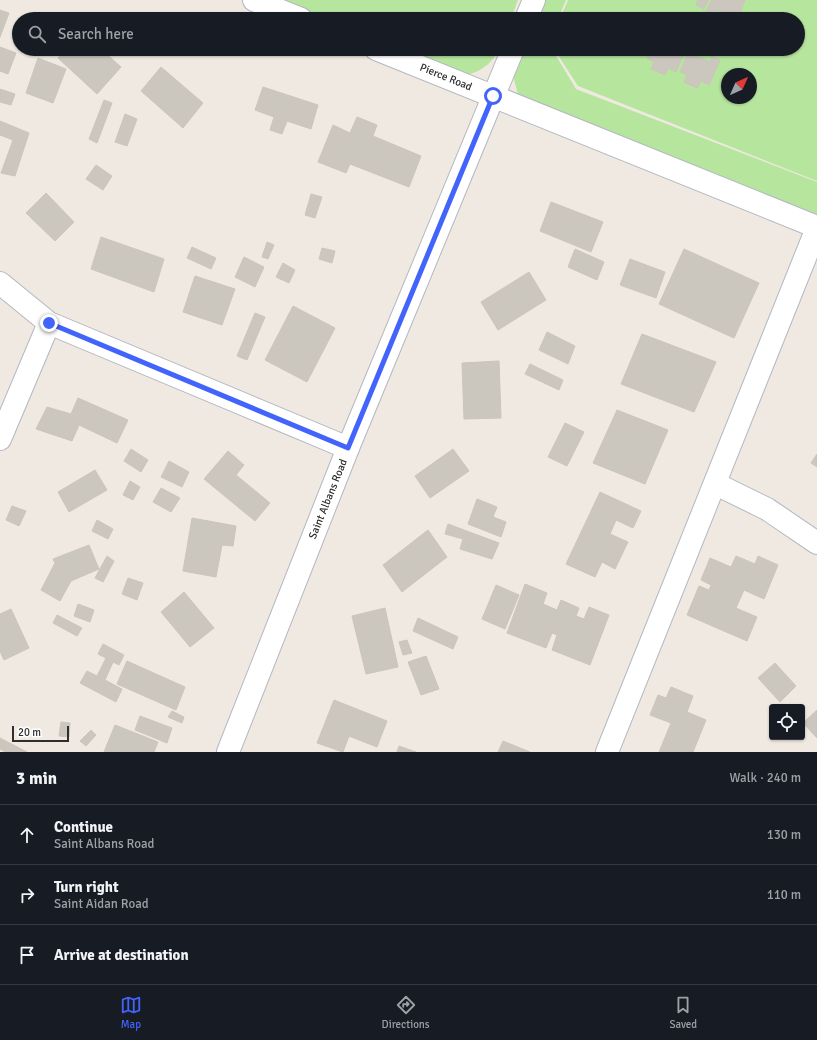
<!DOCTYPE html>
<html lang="en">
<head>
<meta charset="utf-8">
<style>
	body { margin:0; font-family:Signika,sans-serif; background:#242831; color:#f1f3f6 }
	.controls { position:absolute; right:12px; bottom:12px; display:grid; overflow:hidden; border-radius:4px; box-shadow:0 1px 3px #0004 }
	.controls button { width:36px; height:36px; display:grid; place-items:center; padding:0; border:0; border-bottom:1px solid #363941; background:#171b24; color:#f1f3f6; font:20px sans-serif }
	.compass { position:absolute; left:721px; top:68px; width:36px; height:36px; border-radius:50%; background:#171b24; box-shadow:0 1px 3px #0004; rotate:45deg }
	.scale { position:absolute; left:12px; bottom:10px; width:57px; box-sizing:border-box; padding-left:4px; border:2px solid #2e2e2e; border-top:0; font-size:11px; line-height:14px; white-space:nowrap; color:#2e2e2e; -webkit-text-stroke:3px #fff; paint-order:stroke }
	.stop { position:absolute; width:12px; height:12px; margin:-9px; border:3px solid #4264fb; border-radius:50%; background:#fff }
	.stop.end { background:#4264fb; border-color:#fff; box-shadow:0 1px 4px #0008 }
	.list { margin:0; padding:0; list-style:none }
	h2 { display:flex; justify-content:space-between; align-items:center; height:52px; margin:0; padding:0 16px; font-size:17px }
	h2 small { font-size:13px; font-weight:400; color:#9ea1a6 }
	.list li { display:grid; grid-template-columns:26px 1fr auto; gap:12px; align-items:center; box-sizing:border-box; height:60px; padding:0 16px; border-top:1px solid #363941 }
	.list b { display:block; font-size:15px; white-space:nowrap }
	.list p { margin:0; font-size:13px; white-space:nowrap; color:#9ea1a6 }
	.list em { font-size:13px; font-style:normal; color:#9ea1a6 }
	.icon { flex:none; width:22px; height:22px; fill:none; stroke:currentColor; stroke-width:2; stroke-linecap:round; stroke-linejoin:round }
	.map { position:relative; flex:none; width:817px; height:752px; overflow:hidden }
	.search { position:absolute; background:#171b24; box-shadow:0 1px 3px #0004; left:12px; right:12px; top:12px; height:44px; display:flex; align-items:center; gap:10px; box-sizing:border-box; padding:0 14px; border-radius:22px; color:#9ea1a6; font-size:15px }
	.sheet { height:232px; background:#171b24 }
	nav { display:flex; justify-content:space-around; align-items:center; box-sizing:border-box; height:56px; border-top:1px solid #363941; background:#171b24; font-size:11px; color:#9ea1a6 }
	nav a { display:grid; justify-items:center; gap:2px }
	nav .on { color:#4264fb }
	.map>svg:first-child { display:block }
	.green { fill:#b6e59e; fill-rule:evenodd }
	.building { fill:#cbc7bf; stroke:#cbc5ba }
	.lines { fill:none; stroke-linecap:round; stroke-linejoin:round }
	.minor-casing { stroke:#b4b7c1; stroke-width:24 }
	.minor { stroke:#fff; stroke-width:22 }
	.route { stroke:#4264fb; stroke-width:5 }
	.labels { text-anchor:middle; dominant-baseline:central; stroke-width:4; stroke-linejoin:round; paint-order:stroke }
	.street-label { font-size:11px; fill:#2e2e2e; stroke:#fff }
</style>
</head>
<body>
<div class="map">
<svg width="817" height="752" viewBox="0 0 817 752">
	<rect width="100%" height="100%" fill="#efe9e1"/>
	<g class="green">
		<polygon points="275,0 518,0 511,19 322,19"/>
		<polygon points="545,0 566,0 558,19 537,19"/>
		<path d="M568,0H817V181L578,86L554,49H798V19H560ZM727,74H751V98H727Z"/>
		<path d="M393,49H499C493,64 474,78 457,74C437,69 413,57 393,49Z"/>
		<polygon points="524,49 552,49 576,89 817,182 817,214 519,98 513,76"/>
	</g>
	<g class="building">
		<polygon points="698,0 708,0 704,9 696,5"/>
		<polygon points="711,0 745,0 738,19 728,19 730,15 717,10 714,16 706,12"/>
		<polygon points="0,10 9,13 0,37"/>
		<polygon points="624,12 628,19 613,19"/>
		<polygon points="0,47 16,53 8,74 0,71"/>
		<polygon points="67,49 101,49 121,67 97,94 58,58"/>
		<polygon points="616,49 626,49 619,54"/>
		<polygon points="651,49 686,49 676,72 668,68 665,75 651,69 654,62 647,58"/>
		<polygon points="690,49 699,51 697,56 710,62 712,56 720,60 709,85 701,81 697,88 684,82 687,75 680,72"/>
		<polygon points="38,58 66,69 53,103 26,93"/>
		<polygon points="161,67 203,103 183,128 141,91"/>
		<polygon points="263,87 318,105 311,129 287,121 282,134 270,130 274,117 255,110"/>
		<polygon points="0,89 15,94 11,105 0,102"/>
		<polygon points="104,100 112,103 97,143 89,139"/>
		<polygon points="125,114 137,119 127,146 115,142"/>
		<polygon points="357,117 377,125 373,136 421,156 409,187 350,164 346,173 318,162 333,125 350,133"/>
		<polygon points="0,121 29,133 15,176 1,173 13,140 0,135"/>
		<polygon points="96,165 112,176 103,190 86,179"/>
		<polygon points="46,193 74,222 55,241 26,213"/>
		<polygon points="311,194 322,197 315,218 305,215"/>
		<polygon points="551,202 603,222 591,252 540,231"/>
		<polygon points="101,237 164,259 154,292 91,269"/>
		<polygon points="267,242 274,245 268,259 262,257"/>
		<polygon points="192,247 216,258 211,269 187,258"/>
		<polygon points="322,248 335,251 332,263 319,259"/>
		<polygon points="575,249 604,262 597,280 568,267"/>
		<polygon points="684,249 759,283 734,338 659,304"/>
		<polygon points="244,257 264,267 255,287 235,277"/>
		<polygon points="630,259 665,272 656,298 620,285"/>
		<polygon points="283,263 295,270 289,283 276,277"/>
		<polygon points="529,272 546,300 498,330 481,302"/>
		<polygon points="195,276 235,289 222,325 183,312"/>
		<polygon points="293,306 335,328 307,382 265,360"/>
		<polygon points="255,313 265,317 247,360 237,356"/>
		<polygon points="547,332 575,346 568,364 539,350"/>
		<polygon points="642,334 716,362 694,412 621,384"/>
		<polygon points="499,361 501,418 464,419 462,363"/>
		<polygon points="530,364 563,380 559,390 525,374"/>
		<polygon points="78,398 128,420 117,443 79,425 72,441 36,429 47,407 71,414"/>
		<polygon points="617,410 668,430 645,484 593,463"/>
		<polygon points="565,423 584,432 567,466 548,457"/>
		<polygon points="131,449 148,460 141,472 124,461"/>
		<polygon points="453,449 469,471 430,498 415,476"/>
		<polygon points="228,451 244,465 236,475 270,503 255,521 204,479"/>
		<polygon points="817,454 817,467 811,463"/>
		<polygon points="169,461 189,472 182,487 161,477"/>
		<polygon points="95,470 107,490 69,512 58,492"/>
		<polygon points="130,481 140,487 133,500 123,495"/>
		<polygon points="161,488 180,498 171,512 153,502"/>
		<polygon points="600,492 641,511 633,528 616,520 610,534 628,542 615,569 602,562 595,577 566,564"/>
		<polygon points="477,499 497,507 493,517 506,522 501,537 468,524"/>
		<polygon points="12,506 26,511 19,526 6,520"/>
		<polygon points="192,518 236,526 233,546 222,545 216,577 183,571"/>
		<polygon points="97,520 113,529 108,539 92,531"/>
		<polygon points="448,524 499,543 492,559 460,549 463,539 445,534"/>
		<polygon points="428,530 447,557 402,592 383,565"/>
		<polygon points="89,545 99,569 71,581 60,601 41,590 55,563 53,559"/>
		<polygon points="107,556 114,561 103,582 95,578"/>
		<polygon points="736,556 755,564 758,556 778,565 764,599 744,590 736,608 757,617 747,641 687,615 699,586 709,590 711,585 701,580 710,558 731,567"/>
		<polygon points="128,578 143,583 137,600 122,594"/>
		<polygon points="525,584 547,593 543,604 557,610 561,600 579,608 576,616 584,619 589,607 609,615 590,665 552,650 557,635 552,633 546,648 507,633"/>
		<polygon points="496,585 519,595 505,629 482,619"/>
		<polygon points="184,592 214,628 190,647 161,612"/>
		<polygon points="78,604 94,610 90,622 74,616"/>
		<polygon points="385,608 398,667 366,674 352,616"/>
		<polygon points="11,609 29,648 4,660 0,651 0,614"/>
		<polygon points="57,615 82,628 77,636 53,623"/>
		<polygon points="418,618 458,637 453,649 413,631"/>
		<polygon points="407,640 412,653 403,655 399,642"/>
		<polygon points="103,644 124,655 119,665 113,662 105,680 122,689 116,702 80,683 87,671 97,676 106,658 98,654"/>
		<polygon points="426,656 439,689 421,695 408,662"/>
		<polygon points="127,661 185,687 176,710 117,684"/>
		<polygon points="775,663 796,686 780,702 758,678"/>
		<polygon points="671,687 693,696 687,712 706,720 693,752 659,752 671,723 650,715 658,695 666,698"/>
		<polygon points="334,700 387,721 377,747 349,736 343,752 317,743"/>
		<polygon points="817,710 817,738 803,723"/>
		<polygon points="172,711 184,717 182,723 168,717"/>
		<polygon points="140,716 172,728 167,743 135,730"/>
		<polygon points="61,722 70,723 69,737 59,736"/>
		<polygon points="115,725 158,742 154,752 104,752"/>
		<polygon points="91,730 96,735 86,746 80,741"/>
		<polygon points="0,738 27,752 5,752 0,749"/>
		<polygon points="503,741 530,752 498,752"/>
		<polygon points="399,746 416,752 397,752"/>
	</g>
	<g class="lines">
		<g class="minor-casing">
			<g id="minor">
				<polyline points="254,0 301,19"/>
				<polyline points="526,19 534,0"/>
				<polyline points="376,49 817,227"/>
				<polyline points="0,283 49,323 348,448"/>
				<polyline points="0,439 49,323"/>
				<polyline points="716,484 767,509 817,543"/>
				<polyline points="228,752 348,448 513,49"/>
				<polyline points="607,752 817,228"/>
			</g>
		</g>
		<use href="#minor" class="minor"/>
	</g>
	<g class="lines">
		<polyline class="route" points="49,323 348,448 493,96"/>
	</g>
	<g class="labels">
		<g class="street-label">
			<text transform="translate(446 77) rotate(22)">Pierce Road</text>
			<text transform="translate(328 499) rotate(-68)">Saint Albans Road</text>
		</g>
	</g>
</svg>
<div class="controls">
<button><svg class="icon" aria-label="locate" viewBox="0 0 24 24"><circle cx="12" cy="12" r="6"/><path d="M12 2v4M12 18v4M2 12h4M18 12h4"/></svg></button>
</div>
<svg class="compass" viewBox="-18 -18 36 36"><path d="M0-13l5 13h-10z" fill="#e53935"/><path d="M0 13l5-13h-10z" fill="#9ea1a6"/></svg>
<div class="scale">20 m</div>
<div class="stop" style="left:493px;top:96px"></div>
<div class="stop end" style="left:49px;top:323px"></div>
<div class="search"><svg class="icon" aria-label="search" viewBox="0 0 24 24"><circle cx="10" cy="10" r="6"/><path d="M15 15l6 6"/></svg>Search here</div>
</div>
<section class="sheet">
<h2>3 min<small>Walk · 240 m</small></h2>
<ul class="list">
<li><svg class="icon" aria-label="ahead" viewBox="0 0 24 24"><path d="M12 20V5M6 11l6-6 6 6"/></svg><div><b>Continue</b><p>Saint Albans Road</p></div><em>130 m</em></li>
<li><svg class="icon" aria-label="right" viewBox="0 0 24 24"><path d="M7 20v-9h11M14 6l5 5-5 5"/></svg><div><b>Turn right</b><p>Saint Aidan Road</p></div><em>110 m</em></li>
<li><svg class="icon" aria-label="arrive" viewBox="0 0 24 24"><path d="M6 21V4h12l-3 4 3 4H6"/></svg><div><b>Arrive at destination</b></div></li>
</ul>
</section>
<nav>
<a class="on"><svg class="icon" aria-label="map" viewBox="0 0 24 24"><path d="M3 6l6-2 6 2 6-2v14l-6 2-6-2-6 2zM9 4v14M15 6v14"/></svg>Map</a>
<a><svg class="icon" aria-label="directions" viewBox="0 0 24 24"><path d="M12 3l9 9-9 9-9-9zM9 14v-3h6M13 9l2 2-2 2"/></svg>Directions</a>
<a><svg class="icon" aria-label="saved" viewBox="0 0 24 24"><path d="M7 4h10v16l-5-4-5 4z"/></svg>Saved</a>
</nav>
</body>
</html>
